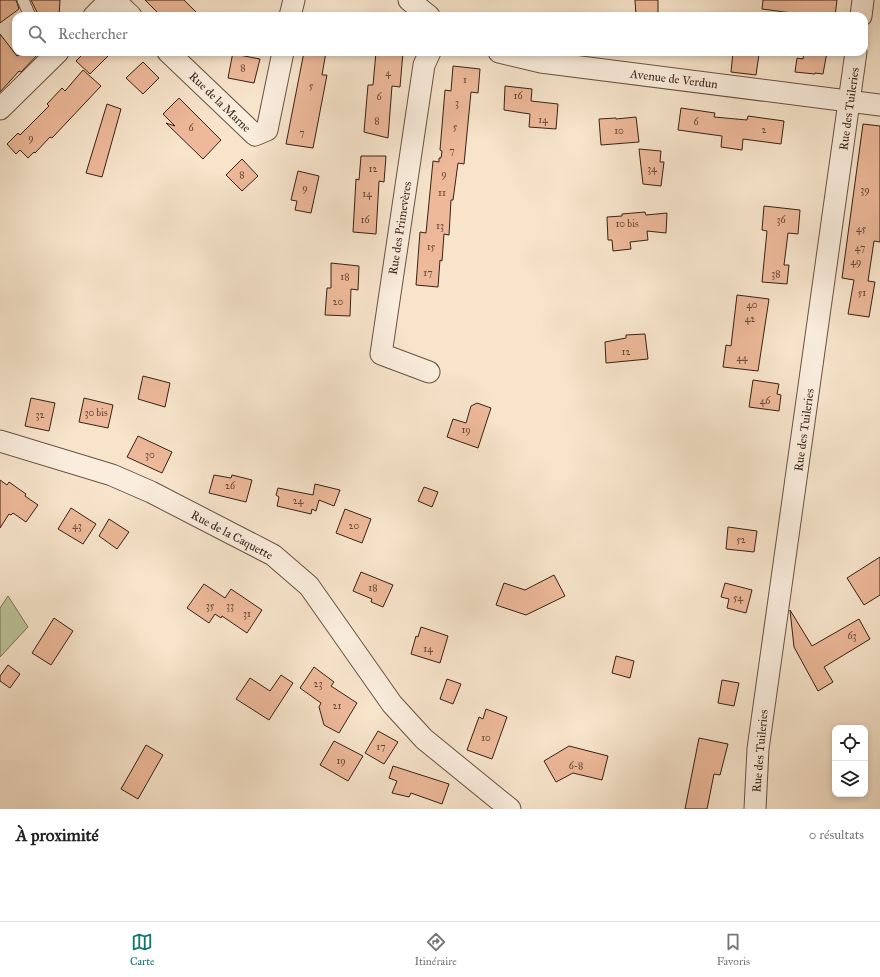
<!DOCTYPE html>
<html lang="fr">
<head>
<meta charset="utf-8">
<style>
	body { margin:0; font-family:"IM FELL Great Primer",serif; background:#f6f6f6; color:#222 }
	.controls { position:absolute; right:12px; bottom:12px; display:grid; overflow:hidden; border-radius:8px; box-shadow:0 2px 6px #0003 }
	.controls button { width:36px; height:36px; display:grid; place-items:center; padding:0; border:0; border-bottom:1px solid #e0e0e0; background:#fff; color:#222; font:20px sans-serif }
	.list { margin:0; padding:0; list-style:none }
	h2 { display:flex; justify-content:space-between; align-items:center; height:52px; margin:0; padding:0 16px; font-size:17px }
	h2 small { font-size:13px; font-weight:400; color:#767676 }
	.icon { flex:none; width:22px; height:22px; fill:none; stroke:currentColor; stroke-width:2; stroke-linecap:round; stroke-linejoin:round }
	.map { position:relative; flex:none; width:880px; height:809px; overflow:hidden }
	.search { position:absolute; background:#fff; box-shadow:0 2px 6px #0003; left:12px; right:12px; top:12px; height:44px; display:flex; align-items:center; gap:10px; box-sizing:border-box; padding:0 14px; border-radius:12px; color:#767676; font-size:15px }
	.sheet { height:112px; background:#fff }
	nav { display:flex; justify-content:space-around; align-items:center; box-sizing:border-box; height:56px; border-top:1px solid #e0e0e0; background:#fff; font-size:11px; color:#767676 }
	nav a { display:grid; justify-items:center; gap:2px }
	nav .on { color:#0f766e }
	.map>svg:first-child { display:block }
	.green { fill:#bcc498; stroke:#7a7256 }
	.building { fill:#edb99a; stroke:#382115 }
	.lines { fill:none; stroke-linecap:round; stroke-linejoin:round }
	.lane-casing { stroke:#685242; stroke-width:13 }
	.street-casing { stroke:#685242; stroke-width:23 }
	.lane { stroke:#faeddd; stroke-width:11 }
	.street { stroke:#faeddd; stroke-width:21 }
	.labels { text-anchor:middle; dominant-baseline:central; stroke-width:3; stroke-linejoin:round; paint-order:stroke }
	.number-label { font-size:10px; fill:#654736 }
	.street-label { font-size:12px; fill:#382115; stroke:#faeddd }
</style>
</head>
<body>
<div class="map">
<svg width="880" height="809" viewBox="0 0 880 809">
	<rect width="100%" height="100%" fill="#f7e4cb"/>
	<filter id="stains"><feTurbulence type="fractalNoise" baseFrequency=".005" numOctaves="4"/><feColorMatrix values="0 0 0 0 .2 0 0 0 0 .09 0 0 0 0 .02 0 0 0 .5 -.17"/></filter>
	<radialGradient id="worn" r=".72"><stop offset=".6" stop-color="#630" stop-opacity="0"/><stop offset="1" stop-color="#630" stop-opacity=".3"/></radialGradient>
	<polygon class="green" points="8,596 28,627 0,657 0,608"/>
	<g class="building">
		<polygon points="0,0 16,0 19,9 0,23"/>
		<polygon points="31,0 60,0 59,16 39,16"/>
		<polygon points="145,0 184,0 200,16 161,16"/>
		<polygon points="635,0 658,0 658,16 636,16"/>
		<polygon points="763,0 837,0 835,16 814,16 762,9"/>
		<polygon points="0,34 17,56 26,52 40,52 21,72 19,71 0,92"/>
		<polygon points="85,52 112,52 90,74 76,61"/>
		<polygon points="233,52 237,52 239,55 260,59 254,83 228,78"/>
		<polygon points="304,52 326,52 322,75 327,75 313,148 286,144"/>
		<polygon points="376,52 403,52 400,87 392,86 388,138 364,132 368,85 373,85"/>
		<polygon points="733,52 759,54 756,75 731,72"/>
		<polygon points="804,52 827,52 823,74 815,73 815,74 795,72 797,58 803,59"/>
		<polygon points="143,62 159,78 143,94 126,78"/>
		<polygon points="453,66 480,69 478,93 471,92 464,164 458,163 453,200 451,200 449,235 444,234 442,261 440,260 438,287 416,285 420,232 426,233 433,161 439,162 439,158 441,158 442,151 440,150 445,90 451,91"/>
		<polygon points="83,70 101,86 52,138 50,137 35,153 34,152 28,158 20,150 16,154 7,144 18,133 20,135 49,106 47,104 62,88 65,91"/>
		<polygon points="505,86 532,89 531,101 558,104 556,129 529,127 530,114 504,110"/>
		<polygon points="179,98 221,140 203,159 166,123 175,126 163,114"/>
		<polygon points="107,104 121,109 102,177 86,173"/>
		<polygon points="681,108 715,113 714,117 747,120 748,116 784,121 781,144 743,139 742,150 721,147 722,136 678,130"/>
		<polygon points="636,117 639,142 601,145 599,119 616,118 616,119"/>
		<polygon points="863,124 880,126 880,242 874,241 868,281 875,282 869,317 848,314 854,280 842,278"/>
		<polygon points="639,149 661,151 660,162 664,162 661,186 643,184"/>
		<polygon points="361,156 386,156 384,182 379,181 376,234 353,232 356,179 359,180"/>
		<polygon points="242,159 258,176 242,191 226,175"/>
		<polygon points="298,171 319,176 311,213 295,210 297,201 291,200"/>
		<polygon points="764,206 800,210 798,234 788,233 784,265 789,265 787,284 762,282 767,231 762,230"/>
		<polygon points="645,212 646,215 667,213 666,233 647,231 648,240 630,242 631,249 613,251 612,240 608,240 607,217 622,216 622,214"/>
		<polygon points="331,263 359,266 358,290 351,289 350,316 325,315 327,288 331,288"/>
		<polygon points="737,295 769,299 758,371 723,367 726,345 731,346"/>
		<polygon points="645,334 648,359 606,363 605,342 626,338 626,335"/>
		<polygon points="143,376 170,383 165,407 138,399"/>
		<polygon points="753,380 779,384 777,394 781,395 779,411 749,407"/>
		<polygon points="31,398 55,403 49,431 25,426"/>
		<polygon points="84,398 113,405 108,428 79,422"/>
		<polygon points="477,403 491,408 478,448 447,437 453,419 466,423 471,406"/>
		<polygon points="138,436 172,452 162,473 127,457"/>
		<polygon points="214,475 231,478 232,475 252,480 246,502 209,493"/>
		<polygon points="0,480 7,485 9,482 26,494 25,496 38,505 26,522 13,513 11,515 9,514 0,528"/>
		<polygon points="315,484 340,490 334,506 319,500 316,511 312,509 311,514 277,506 279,497 276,495 278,488 313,495"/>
		<polygon points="424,487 438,492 432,507 418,501"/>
		<polygon points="71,508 96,524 83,544 58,529"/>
		<polygon points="345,509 371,519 362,543 336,533"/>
		<polygon points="109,519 129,532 117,549 99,536"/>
		<polygon points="728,527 757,531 754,552 726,549"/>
		<polygon points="880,557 880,595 864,605 847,578"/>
		<polygon points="361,572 393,585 383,607 371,602 372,599 353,591"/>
		<polygon points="554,575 565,596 526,615 496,605 504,583 525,590"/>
		<polygon points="725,583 752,590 746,613 727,608 729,599 721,597"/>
		<polygon points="204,584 225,598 231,589 262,610 247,633 222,616 221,618 215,614 209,623 187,608"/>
		<polygon points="790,610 812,646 859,619 870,639 824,667 833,682 818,691 794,647"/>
		<polygon points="54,618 73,631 51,665 32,653"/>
		<polygon points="421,627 448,636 440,663 411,654 416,636 418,637"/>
		<polygon points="616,656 634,661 630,678 612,673"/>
		<polygon points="8,665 20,674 10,688 0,681 0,676"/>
		<polygon points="314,667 334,682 331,686 357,703 339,733 324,725 319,707 321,703 300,688"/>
		<polygon points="281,675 293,683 269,720 236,699 250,678 270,691"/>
		<polygon points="447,679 461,684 453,704 440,699"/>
		<polygon points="722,680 739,683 734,706 718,703"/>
		<polygon points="486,709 507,717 492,759 467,750 479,717 483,719"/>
		<polygon points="378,731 398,742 384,764 365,753"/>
		<polygon points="699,738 728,744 720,775 714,774 707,809 685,809"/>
		<polygon points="334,741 363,756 348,781 320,765"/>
		<polygon points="146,745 163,755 138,799 121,789"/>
		<polygon points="569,746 608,756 602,780 573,773 556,782 544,761"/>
		<polygon points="393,766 449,784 442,804 411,793 409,797 392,793 397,781 389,778"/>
	</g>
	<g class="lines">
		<g class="lane-casing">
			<polyline id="lane" points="23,0 30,16"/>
		</g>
		<g class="street-casing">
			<g id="street">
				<polyline points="114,0 131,16"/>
				<polyline points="409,0 429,16"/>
				<polyline points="94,16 110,0"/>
				<polyline points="290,16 294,0"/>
				<polyline points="861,16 863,0"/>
				<polyline points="168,52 255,135 267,130 283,52"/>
				<polyline points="499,52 541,62 880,105"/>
				<polyline points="0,109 58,52"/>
				<polyline points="429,372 381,354 424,65 430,52"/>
				<polyline points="0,441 112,475 151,492 273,555 309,586 392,704 424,739 510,809"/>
				<polyline points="755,809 758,749 856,52"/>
			</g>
		</g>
		<use href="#lane" class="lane"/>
		<use href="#street" class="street"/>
	</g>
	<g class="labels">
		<g class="number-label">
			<text x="243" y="68">8</text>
			<text x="388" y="73">4</text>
			<text x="465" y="80">1</text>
			<text x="311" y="86">5</text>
			<text x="518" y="96">16</text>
			<text x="379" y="97">6</text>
			<text x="457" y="103">3</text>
			<text x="543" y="120">14</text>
			<text x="377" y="121">8</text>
			<text x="696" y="122">6</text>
			<text x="455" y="127">5</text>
			<text x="191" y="128">6</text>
			<text x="764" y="130">2</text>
			<text x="619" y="131">10</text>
			<text x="302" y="133">7</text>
			<text x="31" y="138">9</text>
			<text x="452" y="151">7</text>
			<text x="373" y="169">12</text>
			<text x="652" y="169">34</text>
			<text x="444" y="174">9</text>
			<text x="242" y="175">8</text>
			<text x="305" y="188">9</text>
			<text x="865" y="190">39</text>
			<text x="442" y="193">11</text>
			<text x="367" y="194">14</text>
			<text x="365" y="220">16</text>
			<text x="781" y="220">36</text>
			<text x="627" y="224">10 bis</text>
			<text x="440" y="226">13</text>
			<text x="861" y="229">45</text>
			<text x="431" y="247">15</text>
			<text x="860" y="248">47</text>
			<text x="856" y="262">49</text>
			<text x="428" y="273">17</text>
			<text x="776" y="274">38</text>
			<text x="345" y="277">18</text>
			<text x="862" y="293">51</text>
			<text x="338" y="302">20</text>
			<text x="752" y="305">40</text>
			<text x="750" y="319">42</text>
			<text x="626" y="352">12</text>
			<text x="742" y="358">44</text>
			<text x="765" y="401">46</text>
			<text x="96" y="413">30 bis</text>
			<text x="40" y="415">32</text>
			<text x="466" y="430">19</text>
			<text x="150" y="455">30</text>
			<text x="230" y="486">26</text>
			<text x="298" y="501">24</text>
			<text x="77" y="526">43</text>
			<text x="354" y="526">20</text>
			<text x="741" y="540">52</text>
			<text x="373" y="588">18</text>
			<text x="738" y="598">54</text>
			<text x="210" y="606">35</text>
			<text x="230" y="606">33</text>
			<text x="247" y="614">31</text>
			<text x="852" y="636">63</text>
			<text x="428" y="649">14</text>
			<text x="318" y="684">23</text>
			<text x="337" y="706">21</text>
			<text x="486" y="738">10</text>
			<text x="381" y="747">17</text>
			<text x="341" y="761">19</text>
			<text x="576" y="766">6-8</text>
		</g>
		<g class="street-label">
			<text transform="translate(674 79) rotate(7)">Avenue de Verdun</text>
			<text transform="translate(220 102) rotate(44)">Rue de la Marne</text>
			<text transform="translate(849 109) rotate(-82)">Rue des Tuileries</text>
			<text transform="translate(400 228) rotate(-81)">Rue des Primevères</text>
			<text transform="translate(804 430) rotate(-82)">Rue des Tuileries</text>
			<text transform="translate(232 535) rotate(28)">Rue de la Caquette</text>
			<text transform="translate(760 751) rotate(-85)">Rue des Tuileries</text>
		</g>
	</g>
	<rect width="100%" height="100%" filter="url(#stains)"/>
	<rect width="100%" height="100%" fill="url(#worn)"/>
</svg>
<div class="controls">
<button><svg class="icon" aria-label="locate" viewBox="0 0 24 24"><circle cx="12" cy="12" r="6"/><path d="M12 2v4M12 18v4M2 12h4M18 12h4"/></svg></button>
<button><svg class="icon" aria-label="layers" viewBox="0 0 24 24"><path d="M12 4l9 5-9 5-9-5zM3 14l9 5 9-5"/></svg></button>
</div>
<div class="search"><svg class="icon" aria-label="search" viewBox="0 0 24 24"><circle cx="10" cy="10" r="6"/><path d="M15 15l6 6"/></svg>Rechercher</div>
</div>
<section class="sheet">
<h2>À proximité<small>0 résultats</small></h2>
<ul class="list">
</ul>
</section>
<nav>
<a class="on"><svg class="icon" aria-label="map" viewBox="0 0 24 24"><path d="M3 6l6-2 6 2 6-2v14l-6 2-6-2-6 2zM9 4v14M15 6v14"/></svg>Carte</a>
<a><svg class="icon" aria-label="directions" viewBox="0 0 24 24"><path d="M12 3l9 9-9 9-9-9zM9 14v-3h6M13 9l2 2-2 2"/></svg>Itinéraire</a>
<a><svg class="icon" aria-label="saved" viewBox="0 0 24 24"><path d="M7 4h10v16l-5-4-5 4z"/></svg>Favoris</a>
</nav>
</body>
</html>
